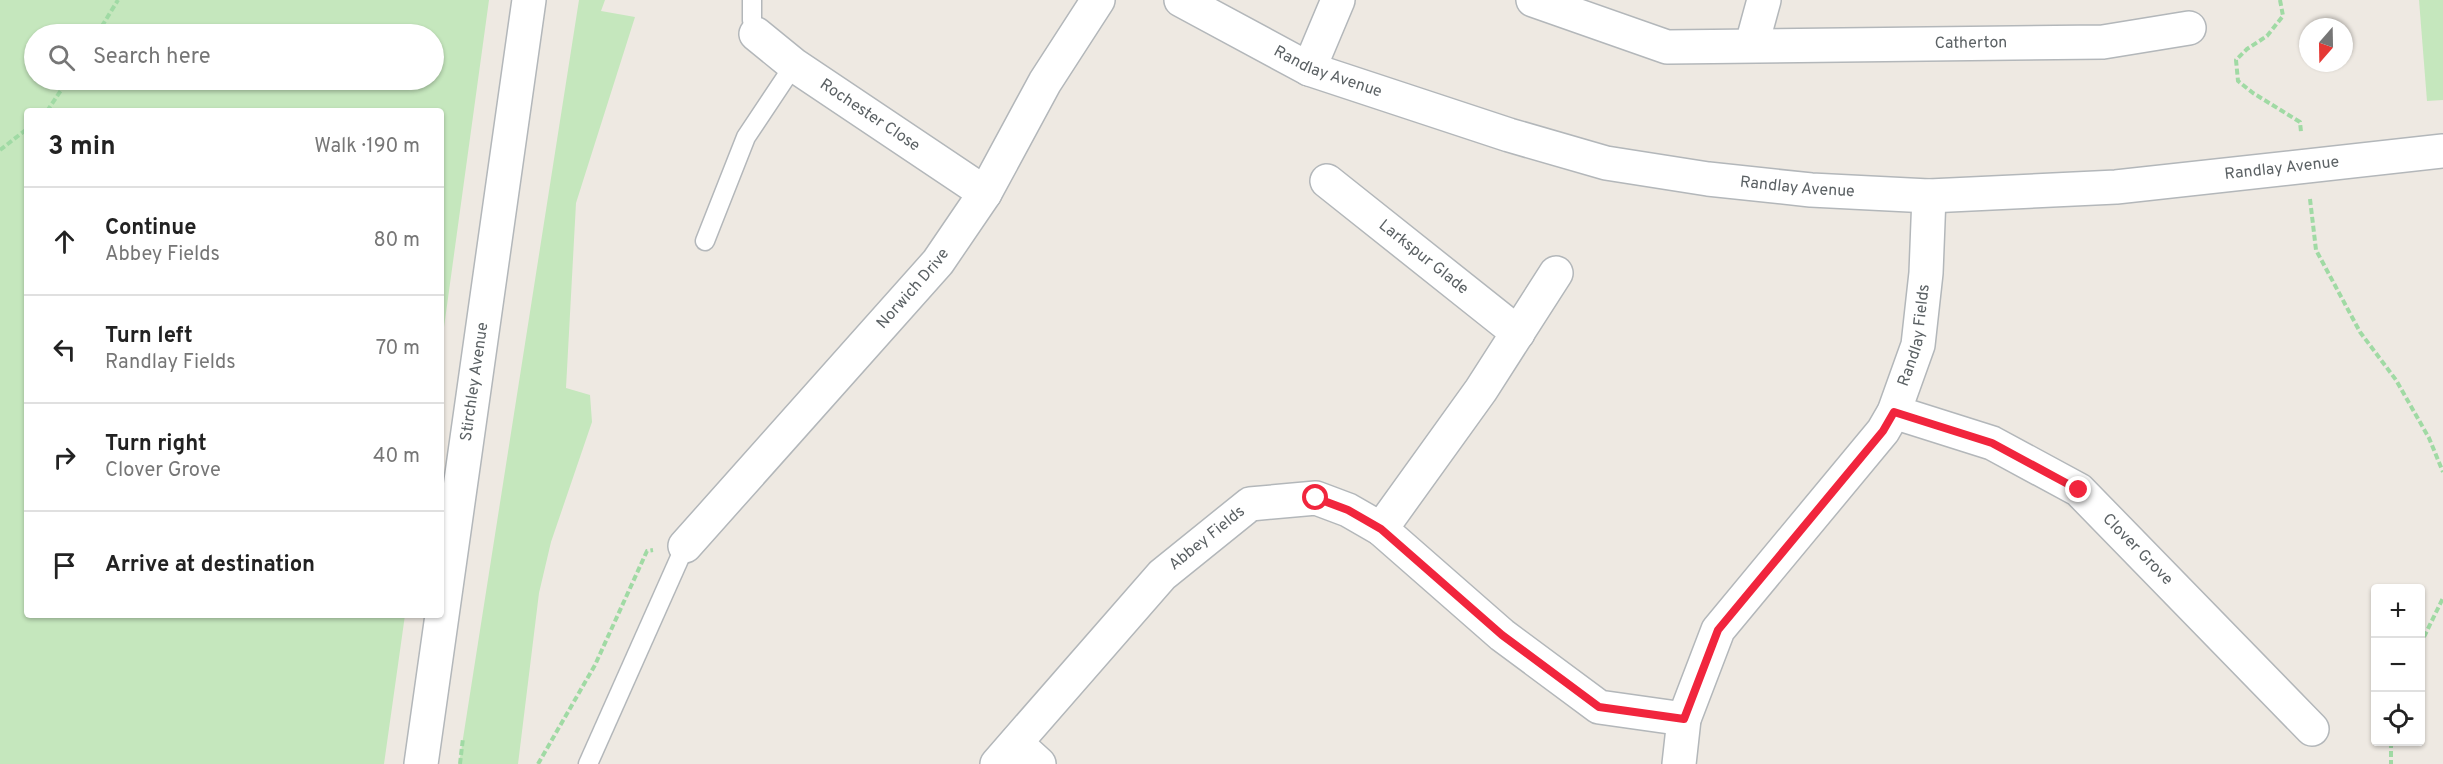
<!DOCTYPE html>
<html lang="en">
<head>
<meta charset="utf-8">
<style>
	body { margin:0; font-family:Overpass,sans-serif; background:#f2f2f2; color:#222 }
	.controls { position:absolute; right:18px; bottom:18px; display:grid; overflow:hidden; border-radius:6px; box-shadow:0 2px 4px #0004 }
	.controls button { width:54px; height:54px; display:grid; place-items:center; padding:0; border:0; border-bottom:2px solid #e0e0e0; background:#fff; color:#222; font:30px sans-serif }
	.compass { position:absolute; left:2299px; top:18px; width:54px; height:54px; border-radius:50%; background:#fff; box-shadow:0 2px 4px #0004; rotate:200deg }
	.stop { position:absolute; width:18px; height:18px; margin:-14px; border:4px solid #f1253d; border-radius:50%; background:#fff }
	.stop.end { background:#f1253d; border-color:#fff; box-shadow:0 2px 6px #0008 }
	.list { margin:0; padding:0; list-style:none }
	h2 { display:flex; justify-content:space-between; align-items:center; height:78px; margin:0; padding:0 24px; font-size:26px }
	h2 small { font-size:20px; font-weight:400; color:#767676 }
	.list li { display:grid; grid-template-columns:39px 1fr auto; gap:18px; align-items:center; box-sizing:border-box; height:108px; padding:0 24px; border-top:2px solid #e0e0e0 }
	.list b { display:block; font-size:22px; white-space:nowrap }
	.list p { margin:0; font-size:20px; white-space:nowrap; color:#767676 }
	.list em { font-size:20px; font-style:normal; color:#767676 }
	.icon { flex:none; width:33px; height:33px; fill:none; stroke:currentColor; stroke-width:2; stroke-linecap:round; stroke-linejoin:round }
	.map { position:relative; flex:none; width:2443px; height:764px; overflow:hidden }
	.search { position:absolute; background:#fff; box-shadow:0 2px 4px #0004; left:24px; top:24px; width:420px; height:66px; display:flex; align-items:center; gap:15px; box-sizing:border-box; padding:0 21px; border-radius:33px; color:#767676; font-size:22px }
	.panel { position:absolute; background:#fff; box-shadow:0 2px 4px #0004; left:24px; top:108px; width:420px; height:510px; border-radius:6px }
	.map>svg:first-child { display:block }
	.green { fill:#c5e7bd; fill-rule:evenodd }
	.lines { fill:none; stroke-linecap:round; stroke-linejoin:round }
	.service-casing { stroke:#b3b7ba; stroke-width:21 }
	.minor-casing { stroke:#b3b7ba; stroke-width:36 }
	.tertiary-casing { stroke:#b3b7ba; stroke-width:36 }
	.path { stroke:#a0daa4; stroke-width:4; stroke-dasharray:6 3; stroke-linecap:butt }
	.service { stroke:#fff; stroke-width:18 }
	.minor { stroke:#fff; stroke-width:33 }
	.tertiary { stroke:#fff; stroke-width:33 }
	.route { stroke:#f1253d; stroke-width:8 }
	.labels { text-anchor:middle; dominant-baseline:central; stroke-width:4.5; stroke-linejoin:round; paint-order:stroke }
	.street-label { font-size:16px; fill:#5b6164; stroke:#fff }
</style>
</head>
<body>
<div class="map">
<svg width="2443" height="764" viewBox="0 0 2443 764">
	<rect width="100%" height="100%" fill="#eee9e2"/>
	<g class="green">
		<path d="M0,0H489L441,349V111H27V615H405L384,764H0ZM34,34H434V80H34Z"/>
		<polygon points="579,0 605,0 601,11 635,17 576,203 566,388 590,395 592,422 551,542 539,593 518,764 459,764"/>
		<polygon points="2419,0 2443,0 2443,100 2427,101"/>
	</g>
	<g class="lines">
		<g class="service-casing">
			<g id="service">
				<polyline points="752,0 752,20 756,34"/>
				<polyline points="705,241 746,137 794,65"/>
				<polyline points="588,764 685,546"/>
			</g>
		</g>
		<g class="minor-casing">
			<g id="minor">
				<path id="s1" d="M1533,0L1667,47L2103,42L2189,28"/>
				<path id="s2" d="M756,34L794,65L985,193"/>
				<polyline points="1752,44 1764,0"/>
				<polyline points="1309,69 1338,0"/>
				<path id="s3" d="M1327,181L1518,333"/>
				<path id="s4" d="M1894,412L1992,443L2079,490L2312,729"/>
				<polyline points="1381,529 1481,390 1556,273"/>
				<path id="s5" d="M685,546L938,262L985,193L1045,82L1098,0"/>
				<polyline points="1016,743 1039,764"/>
				<path id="s6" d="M997,764L1162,575L1250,504L1316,498L1348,510L1381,529L1502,635L1599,707L1684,719"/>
				<path id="s7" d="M1679,764L1684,719L1718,630L1883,431L1894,412L1918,345L1926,273L1929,196"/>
			</g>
		</g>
		<g class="tertiary-casing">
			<g id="tertiary">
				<path id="s8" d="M1181,0L1309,69L1509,135L1606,163L1708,179L1811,190L1929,196L2116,187L2443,151"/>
				<path id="s9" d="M421,764L529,0"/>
			</g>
		</g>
		<g class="path">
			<polyline points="2280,0 2283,16 2267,36 2247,49 2236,60 2238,81 2253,93 2300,122 2301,132"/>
			<polyline points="97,34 118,0"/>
			<polyline points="47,111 68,80"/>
			<polyline points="0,150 27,129"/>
			<polyline points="2310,199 2316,250 2360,332 2396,380 2429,438 2443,472"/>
			<polyline points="2420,645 2443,598"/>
			<polyline points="2391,742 2391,764"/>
			<polyline points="460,764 463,738"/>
			<polyline points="538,764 595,665 647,551 653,550"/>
		</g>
		<use href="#service" class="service"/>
		<use href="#minor" class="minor"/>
		<use href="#tertiary" class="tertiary"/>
	</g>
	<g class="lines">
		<polyline class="route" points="1316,498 1348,510 1381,529 1502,635 1599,707 1684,719 1718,630 1883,431 1894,412 1992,443 2079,490"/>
	</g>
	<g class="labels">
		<g class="street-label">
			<text stroke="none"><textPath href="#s1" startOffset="446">Catherton</textPath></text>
			<text stroke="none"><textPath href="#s8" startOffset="164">Randlay Avenue</textPath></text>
			<text stroke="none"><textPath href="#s2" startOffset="140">Rochester Close</textPath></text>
			<text stroke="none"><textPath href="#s8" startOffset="1136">Randlay Avenue</textPath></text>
			<text stroke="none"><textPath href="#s8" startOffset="650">Randlay Avenue</textPath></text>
			<text stroke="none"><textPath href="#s3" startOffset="123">Larkspur Glade</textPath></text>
			<text stroke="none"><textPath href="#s5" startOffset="344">Norwich Drive</textPath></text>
			<text stroke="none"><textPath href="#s7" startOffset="501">Randlay Fields</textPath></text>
			<text stroke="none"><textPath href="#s9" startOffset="386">Stirchley Avenue</textPath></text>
			<text stroke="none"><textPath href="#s6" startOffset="309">Abbey Fields</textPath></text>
			<text stroke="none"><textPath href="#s4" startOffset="285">Clover Grove</textPath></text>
		</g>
	</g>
</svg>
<div class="controls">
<button>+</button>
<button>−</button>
<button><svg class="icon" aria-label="locate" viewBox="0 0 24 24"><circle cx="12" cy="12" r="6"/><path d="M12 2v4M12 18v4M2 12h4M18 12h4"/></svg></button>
</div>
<svg class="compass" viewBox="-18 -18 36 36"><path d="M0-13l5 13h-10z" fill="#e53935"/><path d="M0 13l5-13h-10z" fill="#767676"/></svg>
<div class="stop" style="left:1316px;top:498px"></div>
<div class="stop end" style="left:2079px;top:490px"></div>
<div class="search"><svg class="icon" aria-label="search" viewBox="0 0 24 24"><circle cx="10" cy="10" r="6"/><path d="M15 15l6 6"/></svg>Search here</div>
<section class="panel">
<h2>3 min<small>Walk · 190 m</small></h2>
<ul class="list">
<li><svg class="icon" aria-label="ahead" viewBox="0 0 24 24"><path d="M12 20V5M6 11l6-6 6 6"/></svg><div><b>Continue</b><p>Abbey Fields</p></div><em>80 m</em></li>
<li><svg class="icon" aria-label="left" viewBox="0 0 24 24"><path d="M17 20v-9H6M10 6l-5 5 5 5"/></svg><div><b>Turn left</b><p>Randlay Fields</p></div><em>70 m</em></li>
<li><svg class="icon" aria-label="right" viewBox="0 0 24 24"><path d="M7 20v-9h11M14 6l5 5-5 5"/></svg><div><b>Turn right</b><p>Clover Grove</p></div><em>40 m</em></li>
<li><svg class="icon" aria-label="arrive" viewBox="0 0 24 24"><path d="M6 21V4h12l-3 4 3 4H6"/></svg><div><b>Arrive at destination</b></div></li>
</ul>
</section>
</div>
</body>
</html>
